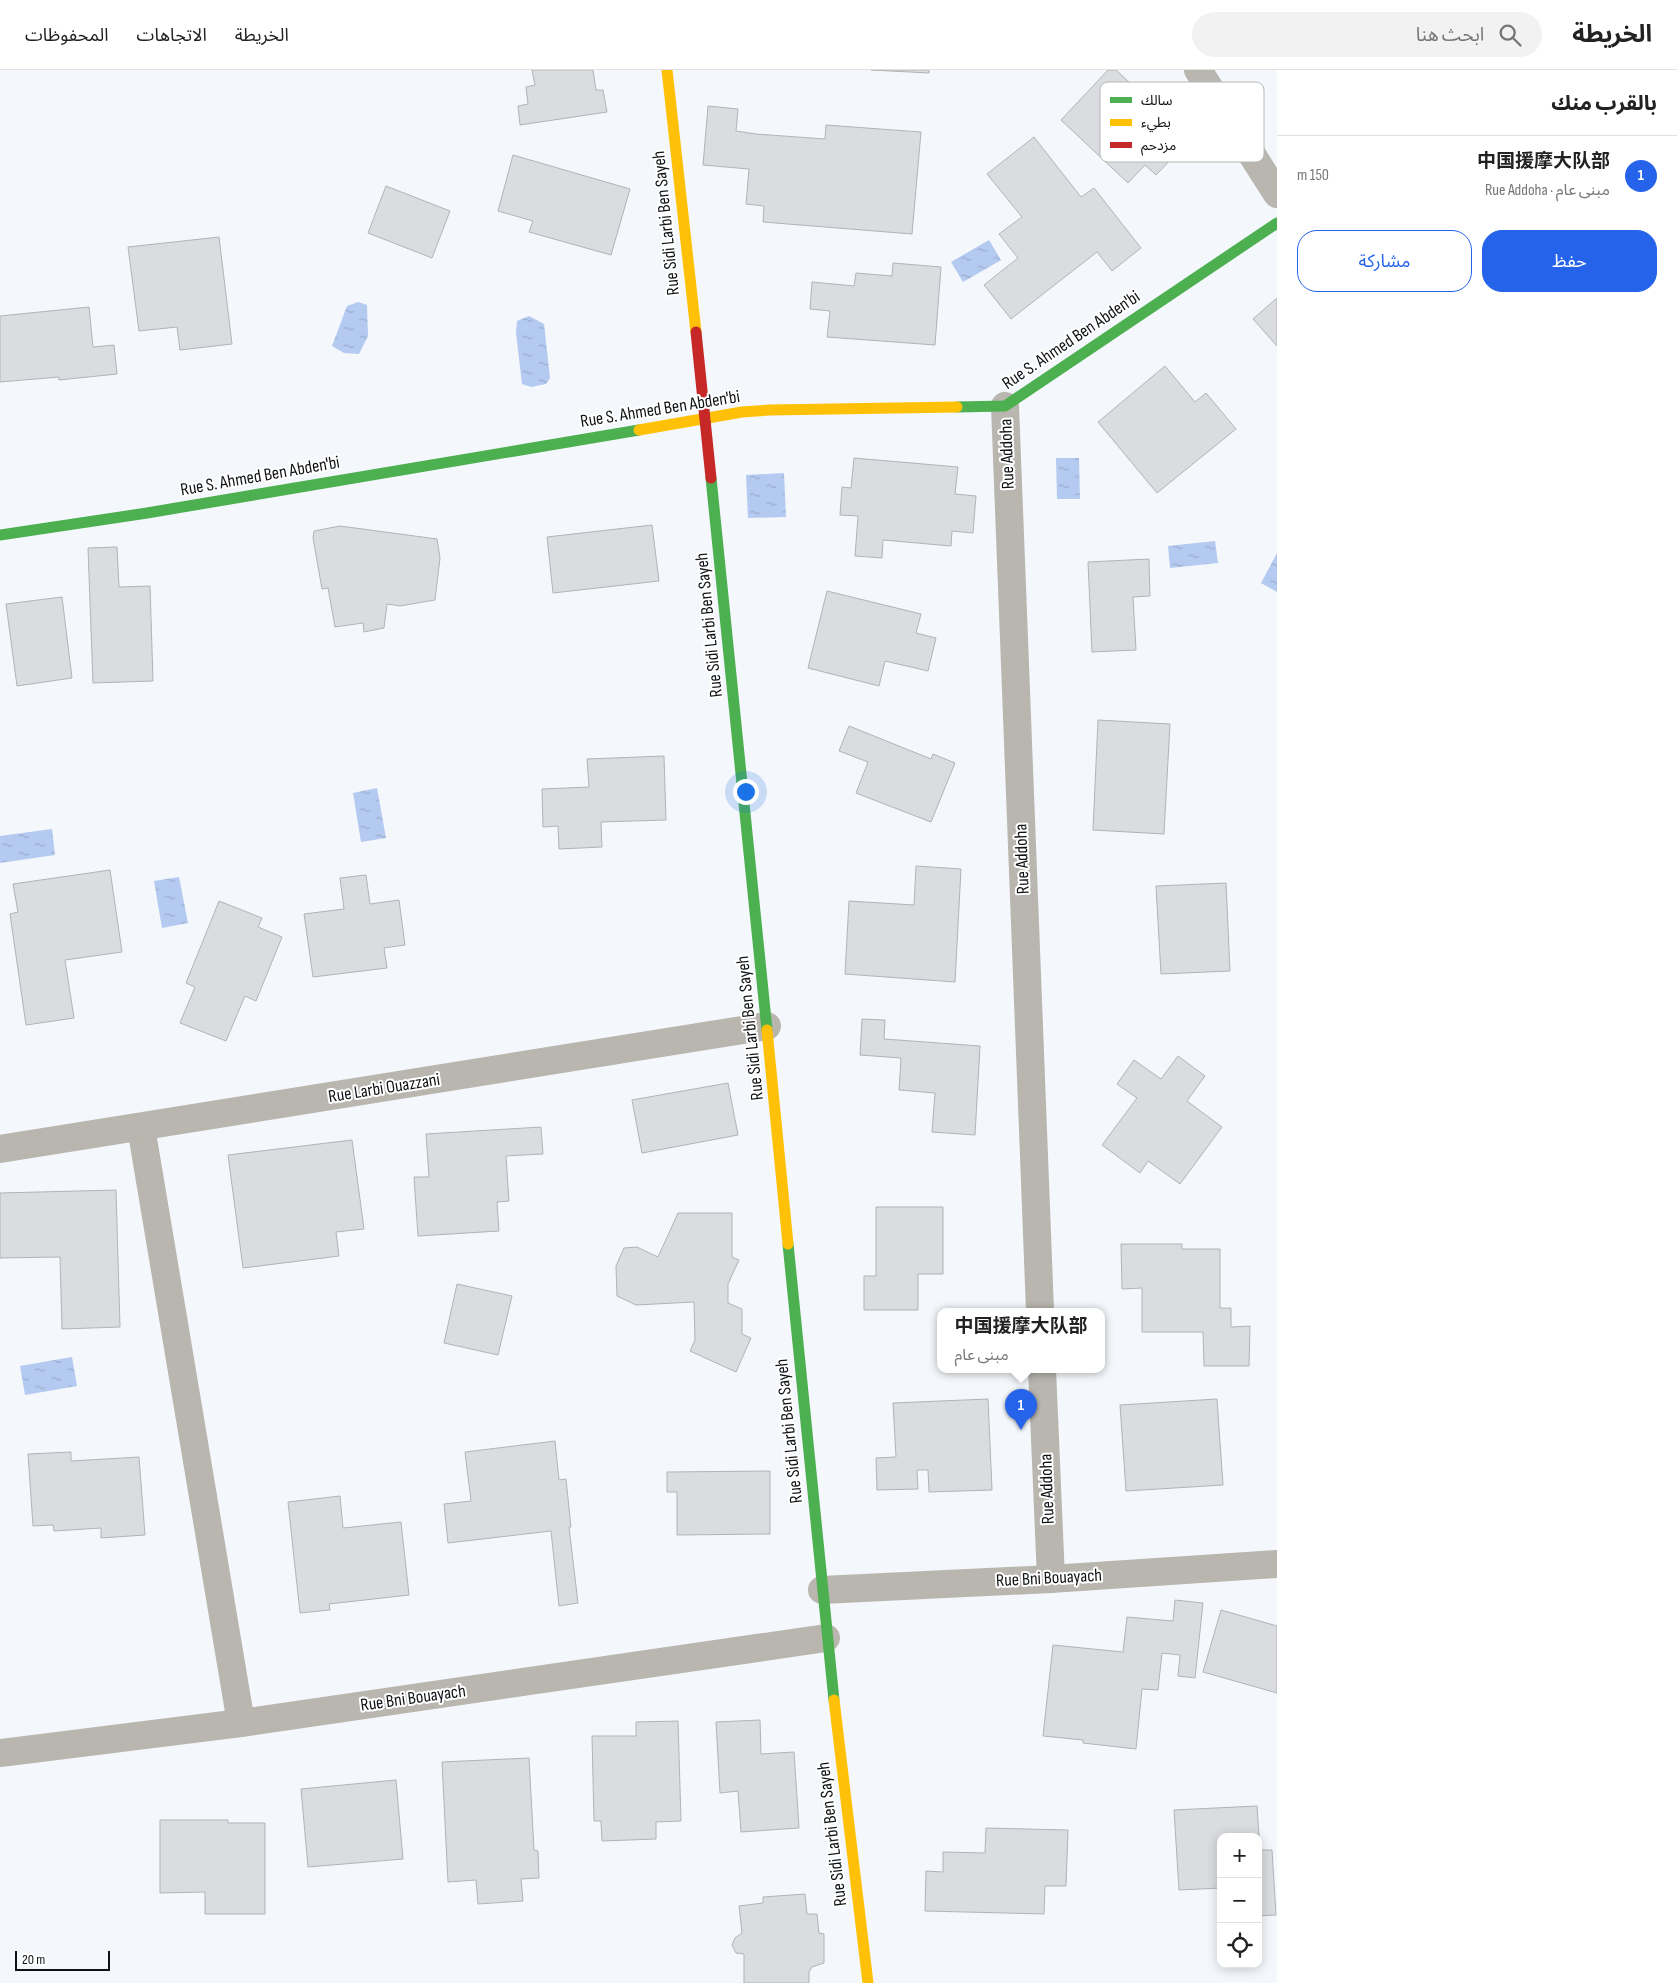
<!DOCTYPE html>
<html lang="ar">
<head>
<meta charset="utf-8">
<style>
	body { margin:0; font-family:"Sofia Sans Condensed","Noto Sans Arabic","Noto Sans SC",sans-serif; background:#f2f2f2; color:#222; direction:rtl }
	.controls { position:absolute; right:15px; bottom:15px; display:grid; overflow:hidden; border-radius:10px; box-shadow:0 2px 12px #0003 }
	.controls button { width:45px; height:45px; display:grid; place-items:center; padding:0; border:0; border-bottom:1px solid #e0e0e0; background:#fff; color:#222; font:25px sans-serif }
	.scale { position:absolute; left:15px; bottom:12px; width:95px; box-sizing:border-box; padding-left:5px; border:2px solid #0f1214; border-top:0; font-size:14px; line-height:18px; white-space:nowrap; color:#0f1214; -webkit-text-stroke:4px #fff; paint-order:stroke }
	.you { position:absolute; left:745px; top:721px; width:18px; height:18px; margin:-12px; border:4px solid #fff; border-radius:50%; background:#1a73e8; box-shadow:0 0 0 8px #1a73e833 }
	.badge { display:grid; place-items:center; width:32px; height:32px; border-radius:50%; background:#2563eb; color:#fff; font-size:16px; font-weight:700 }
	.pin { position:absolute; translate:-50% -41px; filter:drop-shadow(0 1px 2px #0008) }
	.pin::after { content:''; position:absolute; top:26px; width:18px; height:15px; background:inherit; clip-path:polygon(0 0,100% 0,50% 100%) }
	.popup { position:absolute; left:937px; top:1238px; width:168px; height:65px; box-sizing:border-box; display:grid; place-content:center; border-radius:10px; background:#fff; filter:drop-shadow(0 1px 4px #0005); font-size:16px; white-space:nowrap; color:#767676 }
	.popup b { font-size:19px; color:#222 }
	.popup::after { content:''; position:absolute; left:50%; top:100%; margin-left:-10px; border:10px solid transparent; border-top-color:#fff }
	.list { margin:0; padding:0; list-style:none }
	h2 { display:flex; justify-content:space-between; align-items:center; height:65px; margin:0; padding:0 20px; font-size:21px }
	h2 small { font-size:16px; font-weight:400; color:#767676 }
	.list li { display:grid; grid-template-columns:32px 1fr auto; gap:15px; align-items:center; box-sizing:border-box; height:80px; padding:0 20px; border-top:1px solid #e0e0e0 }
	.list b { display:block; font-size:19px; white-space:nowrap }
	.list p { margin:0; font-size:16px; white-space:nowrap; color:#767676 }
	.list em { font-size:16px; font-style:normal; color:#767676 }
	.actions { display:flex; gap:10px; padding:15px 20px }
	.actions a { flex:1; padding:11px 0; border:1px solid #2563eb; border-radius:20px; text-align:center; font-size:18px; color:#2563eb }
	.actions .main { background:#2563eb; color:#fff }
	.icon { flex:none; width:28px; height:28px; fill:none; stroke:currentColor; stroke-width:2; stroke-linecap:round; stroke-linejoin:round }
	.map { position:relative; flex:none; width:1277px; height:1913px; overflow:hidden; direction:ltr }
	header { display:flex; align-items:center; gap:30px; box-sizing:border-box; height:70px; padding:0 25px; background:#fff; border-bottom:1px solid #e0e0e0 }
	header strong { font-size:24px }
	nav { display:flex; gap:28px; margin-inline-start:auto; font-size:18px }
	.search { width:350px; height:45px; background:#f2f2f2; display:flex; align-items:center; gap:12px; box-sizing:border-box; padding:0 18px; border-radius:28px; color:#767676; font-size:19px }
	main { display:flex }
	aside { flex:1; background:#fff }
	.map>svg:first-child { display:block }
	.water { fill:url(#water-ripples) }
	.building { fill:#dadcdf; stroke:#b1b4b7 }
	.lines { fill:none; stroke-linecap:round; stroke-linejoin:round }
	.street { stroke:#b8b6ae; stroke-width:28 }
	.fast { stroke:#4caf50; stroke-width:11 }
	.slow { stroke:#ffc107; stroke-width:11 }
	.jam { stroke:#c62828; stroke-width:11 }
	.labels { text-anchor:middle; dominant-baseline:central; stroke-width:4; stroke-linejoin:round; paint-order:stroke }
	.street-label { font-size:18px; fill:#0f1214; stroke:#fff }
	.key { fill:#fff; stroke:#b7b8b8; stroke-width:1 }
	.key-label { font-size:14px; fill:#0f1214 }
</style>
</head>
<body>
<header>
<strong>الخريطة</strong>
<div class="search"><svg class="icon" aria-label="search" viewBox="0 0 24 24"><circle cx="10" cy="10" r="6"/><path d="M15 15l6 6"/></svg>ابحث هنا</div>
<nav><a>الخريطة</a><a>الاتجاهات</a><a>المحفوظات</a></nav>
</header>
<main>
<aside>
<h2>بالقرب منك<small></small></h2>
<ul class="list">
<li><span class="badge">1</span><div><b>中国援摩大队部</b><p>مبنى عام · Rue Addoha</p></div><em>150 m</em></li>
</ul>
<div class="actions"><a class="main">حفظ</a><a>مشاركة</a></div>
</aside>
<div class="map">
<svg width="1277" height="1913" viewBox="0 0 1277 1913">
	<defs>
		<pattern id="water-ripples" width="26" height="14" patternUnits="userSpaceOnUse" patternTransform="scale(1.25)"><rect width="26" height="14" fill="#b4caf0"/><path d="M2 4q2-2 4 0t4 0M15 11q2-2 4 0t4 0" fill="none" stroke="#9aaccd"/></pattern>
	</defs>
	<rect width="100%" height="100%" fill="#f4f7fb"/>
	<g class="water">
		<polygon points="989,170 1001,190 963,212 951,192"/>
		<polygon points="358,232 367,235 368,266 359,284 344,283 332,276 347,236"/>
		<polygon points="529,246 544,254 550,308 546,314 531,317 522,314 516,263 517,251"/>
		<polygon points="1056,388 1079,388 1080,429 1057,429"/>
		<polygon points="784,403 786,447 748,448 746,405"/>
		<polygon points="1215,471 1218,493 1170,498 1168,476"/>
		<polygon points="1277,483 1277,522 1261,513"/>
		<polygon points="377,718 386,768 361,772 353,723"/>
		<polygon points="52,759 55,785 0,793 0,766"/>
		<polygon points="179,807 188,853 162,858 154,811"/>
		<polygon points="72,1287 77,1316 25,1325 20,1296"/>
	</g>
	<g class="building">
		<polygon points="532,0 593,0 596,20 603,20 607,42 520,55 518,36 528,34 526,17 535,15"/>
		<polygon points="871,0 929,0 929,3"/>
		<polygon points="1108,0 1116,0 1174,54 1162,67 1178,82 1156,105 1145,95 1128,113 1061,50"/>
		<polygon points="708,36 738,39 736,61 756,64 825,69 826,55 921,62 912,164 763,152 764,136 746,134 749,99 703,95"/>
		<polygon points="1034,67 1081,127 1094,118 1141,178 1112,201 1097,182 1011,249 984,215 1018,188 999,164 1022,147 987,104"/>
		<polygon points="513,85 630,119 611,185 529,162 533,151 498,141"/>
		<polygon points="386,116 450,141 432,188 368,163"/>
		<polygon points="219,167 232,274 180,280 177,257 139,261 128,177"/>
		<polygon points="893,193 941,197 935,275 827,267 830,241 810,239 812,212 854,216 856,203 892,206"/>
		<polygon points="1277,228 1277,276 1253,249"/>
		<polygon points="89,237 93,277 114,275 117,304 59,310 59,307 0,312 0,246"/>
		<polygon points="1165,296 1195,332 1206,323 1236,359 1157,423 1098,352"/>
		<polygon points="854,388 958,397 955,424 976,426 973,463 952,461 951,476 883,470 882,488 855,486 858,446 840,445 842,417 851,418"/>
		<polygon points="652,455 659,511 553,523 547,467"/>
		<polygon points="340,456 437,469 440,488 435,530 400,536 387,534 384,558 364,562 363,553 335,557 328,518 322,519 313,468 314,461"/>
		<polygon points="117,477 119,517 150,516 153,611 93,613 88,478"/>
		<polygon points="1149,489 1150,526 1133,527 1136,580 1092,582 1088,492"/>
		<polygon points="827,521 921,544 916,563 936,568 928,601 885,591 879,616 808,598"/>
		<polygon points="62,527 72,608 17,616 6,534"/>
		<polygon points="1098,650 1170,654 1164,764 1093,760"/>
		<polygon points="849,656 931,689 933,684 955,693 931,752 856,723 868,692 839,681"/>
		<polygon points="664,686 666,750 601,752 602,777 559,779 558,756 543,757 542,719 589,717 587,689"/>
		<polygon points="916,796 961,799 955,912 845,904 849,831 914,835"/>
		<polygon points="110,800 122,882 65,890 74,948 26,955 10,844 18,842 13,814"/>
		<polygon points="366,805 370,834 399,830 405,875 384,878 387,898 313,907 304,844 344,839 340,808"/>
		<polygon points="1226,813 1230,901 1161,904 1156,816"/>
		<polygon points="219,831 262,848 258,857 282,867 256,931 245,926 226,971 180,953 195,917 186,913"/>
		<polygon points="862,949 885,950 884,969 980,976 975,1065 932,1062 935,1023 899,1020 901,988 860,985"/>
		<polygon points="1178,986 1205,1006 1187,1031 1222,1057 1180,1114 1148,1091 1140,1103 1102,1075 1137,1028 1117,1014 1134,990 1161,1009"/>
		<polygon points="728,1013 738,1065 642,1083 632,1030"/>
		<polygon points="541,1057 543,1084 506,1086 509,1131 497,1132 499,1161 418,1166 414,1107 429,1107 426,1064"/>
		<polygon points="352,1070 364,1159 336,1162 339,1186 243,1198 228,1085"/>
		<polygon points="116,1120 120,1257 62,1259 60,1187 0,1188 0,1123"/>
		<polygon points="876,1137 943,1137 943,1204 918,1204 918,1240 864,1240 864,1206 876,1206"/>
		<polygon points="678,1143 732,1143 732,1187 739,1190 728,1214 728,1233 742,1239 742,1264 751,1268 736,1302 690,1281 695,1270 694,1232 636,1235 617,1226 616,1196 624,1178 637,1177 658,1187"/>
		<polygon points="1121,1174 1182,1174 1182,1179 1220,1179 1220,1238 1231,1238 1231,1257 1250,1256 1249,1296 1204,1296 1203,1262 1142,1262 1142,1218 1122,1219"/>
		<polygon points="457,1214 512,1226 498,1285 444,1273"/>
		<polygon points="988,1329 992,1420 929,1422 928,1400 917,1400 918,1419 877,1420 876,1388 896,1387 893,1333"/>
		<polygon points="1217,1329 1223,1415 1126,1421 1120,1335"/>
		<polygon points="555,1371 559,1410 566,1409 571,1457 569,1457 578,1533 559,1536 551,1461 448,1473 444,1434 471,1431 465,1382"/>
		<polygon points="71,1382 71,1391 139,1387 145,1465 101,1468 101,1458 54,1461 53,1455 33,1456 28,1384"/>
		<polygon points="770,1401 770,1464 677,1465 677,1422 667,1422 667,1402"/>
		<polygon points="340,1426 343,1458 401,1452 409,1525 329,1534 330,1540 300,1543 288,1432"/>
		<polygon points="1175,1530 1203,1533 1195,1608 1178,1606 1180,1585 1162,1583 1158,1620 1142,1619 1136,1679 1083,1673 1083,1670 1043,1666 1053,1575 1123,1582 1127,1547 1173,1551"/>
		<polygon points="1221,1540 1277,1556 1277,1623 1203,1602"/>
		<polygon points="760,1650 761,1684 794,1682 799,1758 741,1762 738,1721 720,1723 716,1652"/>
		<polygon points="678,1651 681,1751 656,1752 656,1769 602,1771 601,1751 594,1751 592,1666 636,1666 636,1652"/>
		<polygon points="529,1688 534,1780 538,1781 539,1808 521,1809 523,1831 478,1834 476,1810 448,1812 442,1692"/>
		<polygon points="396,1710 403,1789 308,1797 301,1719"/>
		<polygon points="1257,1736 1260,1780 1272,1780 1276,1845 1258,1846 1258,1767 1221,1767 1221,1818 1179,1820 1174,1740"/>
		<polygon points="160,1750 228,1750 228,1753 265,1753 265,1844 205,1844 205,1822 160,1823"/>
		<polygon points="986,1758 1068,1760 1066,1816 1045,1816 1044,1844 925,1841 926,1801 943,1802 943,1782 985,1783"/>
		<polygon points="805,1824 807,1844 817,1844 819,1863 824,1864 824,1893 812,1897 809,1902 809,1913 744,1913 744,1884 736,1883 732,1875 735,1868 742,1863 739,1836 763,1833 763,1827"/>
	</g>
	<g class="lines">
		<g class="street">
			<polyline points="1198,0 1277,124"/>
			<polyline points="1005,336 1040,1241"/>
			<polyline points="141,1057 241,1653"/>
			<polyline points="0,1079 767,956"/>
			<polyline points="1042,1299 1051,1509"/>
			<polyline points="822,1520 1051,1509 1277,1494"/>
			<polyline points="0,1683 241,1653 826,1568"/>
		</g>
		<g class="fast">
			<polyline points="957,337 1005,336 1277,153"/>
			<polyline points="711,408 767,960"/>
			<polyline points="0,465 147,443 639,360"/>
			<polyline points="788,1174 834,1630"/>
		</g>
		<g class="slow">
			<polyline points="667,0 696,262"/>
			<polyline points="639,360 742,342 770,340 957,337"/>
			<polyline points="767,960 788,1174"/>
			<polyline points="834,1630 868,1913"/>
		</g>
		<polyline class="jam" points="696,262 711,408"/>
	</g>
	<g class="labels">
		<g class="street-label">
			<text transform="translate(666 153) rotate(-96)">Rue Sidi Larbi Ben Sayeh</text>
			<text transform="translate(1071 270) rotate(-34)">Rue S. Ahmed Ben Abden'bi</text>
			<text transform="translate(660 339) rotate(-9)">Rue S. Ahmed Ben Abden'bi</text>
			<text transform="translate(1007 384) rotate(-92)">Rue Addoha</text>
			<text transform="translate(260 406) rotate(-10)">Rue S. Ahmed Ben Abden'bi</text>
			<text transform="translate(709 555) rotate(-96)">Rue Sidi Larbi Ben Sayeh</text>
			<text transform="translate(1022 789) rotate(-92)">Rue Addoha</text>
			<text transform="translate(750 958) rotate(-96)">Rue Sidi Larbi Ben Sayeh</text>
			<text transform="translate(384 1018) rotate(-9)">Rue Larbi Ouazzani</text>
			<text transform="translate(789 1361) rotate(-96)">Rue Sidi Larbi Ben Sayeh</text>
			<text transform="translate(1047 1419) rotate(-92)">Rue Addoha</text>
			<text transform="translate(1049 1508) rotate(-3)">Rue Bni Bouayach</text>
			<text transform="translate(413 1628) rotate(-8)">Rue Bni Bouayach</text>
			<text transform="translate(832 1764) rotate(-97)">Rue Sidi Larbi Ben Sayeh</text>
		</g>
	</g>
	<rect x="1100" y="12" width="164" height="80" rx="8" class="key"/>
	<rect x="1110" y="27" width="22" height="6" fill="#4caf50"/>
	<rect x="1110" y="49" width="22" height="7" fill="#ffc107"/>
	<rect x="1110" y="72" width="22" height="6" fill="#c62828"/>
	<g class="key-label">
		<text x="1141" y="35">سالك</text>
		<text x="1141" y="57">بطيء</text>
		<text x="1141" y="80">مزدحم</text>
	</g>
</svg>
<div class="controls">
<button>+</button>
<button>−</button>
<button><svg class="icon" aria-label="locate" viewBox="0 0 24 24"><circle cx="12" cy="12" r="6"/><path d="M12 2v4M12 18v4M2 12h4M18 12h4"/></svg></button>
</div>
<div class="scale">20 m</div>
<div class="you"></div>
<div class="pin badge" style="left:1021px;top:1360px">1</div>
<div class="popup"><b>中国援摩大队部</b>مبنى عام</div>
</div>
</main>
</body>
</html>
